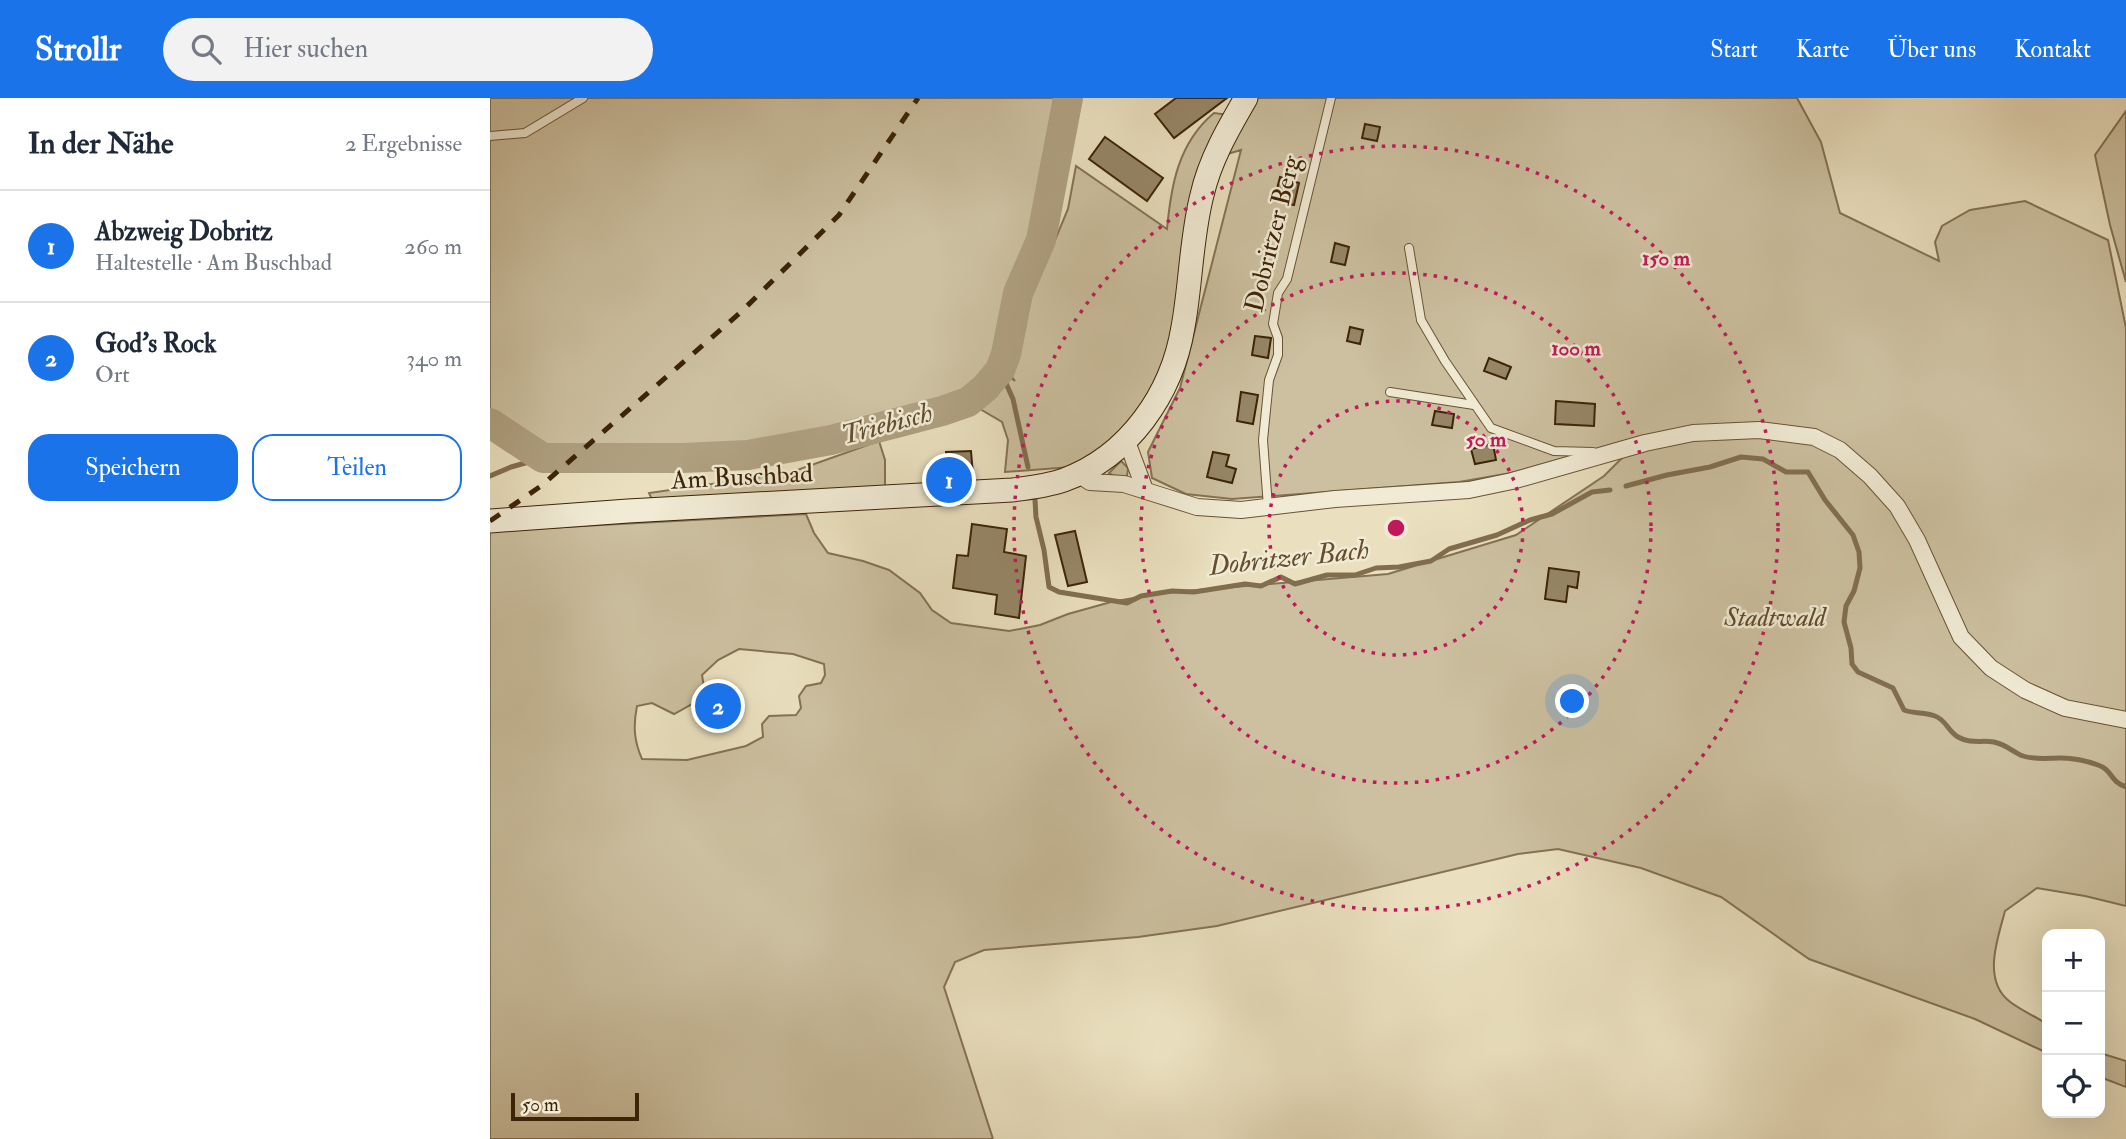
<!DOCTYPE html>
<html lang="de">
<head>
<meta charset="utf-8">
<style>
	body { margin:0; font-family:"IM FELL Double Pica",serif; background:#f2f2f3; color:#1f2937 }
	.controls { position:absolute; right:21px; bottom:21px; display:grid; overflow:hidden; border-radius:14px; box-shadow:0 7px 28px #0002 }
	.controls button { width:63px; height:63px; display:grid; place-items:center; padding:0; border:0; border-bottom:2px solid #e0e1e3; background:#fff; color:#1f2937; font:35px sans-serif }
	.scale { position:absolute; left:21px; bottom:18px; width:128px; box-sizing:border-box; padding-left:7px; border:4px solid #3c2406; border-top:0; font-size:19px; line-height:24px; white-space:nowrap; color:#3c2406; -webkit-text-stroke:5px #f1ebd5; paint-order:stroke }
	.you { position:absolute; left:1083px; top:604px; width:24px; height:24px; margin:-18px; border:5px solid #fff; border-radius:50%; background:#1a73e8; box-shadow:0 0 0 10px #1a73e833 }
	.badge { display:grid; place-items:center; width:46px; height:46px; border-radius:50%; background:#1a73e8; color:#fff; font-size:23px; font-weight:700 }
	.pin { position:absolute; translate:-50% -50%; border:4px solid #fff; box-shadow:0 2px 7px #0006 }
	.list { margin:0; padding:0; list-style:none }
	h2 { display:flex; justify-content:space-between; align-items:center; height:91px; margin:0; padding:0 28px; font-size:30px }
	h2 small { font-size:23px; font-weight:400; color:#747a83 }
	.list li { display:grid; grid-template-columns:46px 1fr auto; gap:21px; align-items:center; box-sizing:border-box; height:112px; padding:0 28px; border-top:2px solid #e0e1e3 }
	.list b { display:block; font-size:26px; white-space:nowrap }
	.list p { margin:0; font-size:23px; white-space:nowrap; color:#747a83 }
	.list em { font-size:23px; font-style:normal; color:#747a83 }
	.actions { display:flex; gap:14px; padding:21px 28px }
	.actions a { flex:1; padding:16px 0; border:2px solid #1a73e8; border-radius:21px; text-align:center; font-size:24px; color:#1a73e8 }
	.actions .main { background:#1a73e8; color:#fff }
	.icon { flex:none; width:38px; height:38px; fill:none; stroke:currentColor; stroke-width:2; stroke-linecap:round; stroke-linejoin:round }
	.map { position:relative; flex:none; width:1636px; height:1041px; overflow:hidden }
	header { display:flex; align-items:center; gap:42px; box-sizing:border-box; height:98px; padding:0 35px; background:#1a73e8; color:#fff }
	header strong { font-size:33px }
	nav { display:flex; gap:38px; margin-inline-start:auto; font-size:24px }
	.search { width:490px; height:63px; background:#f2f2f3; display:flex; align-items:center; gap:18px; box-sizing:border-box; padding:0 24px; border-radius:38px; color:#747a83; font-size:26px }
	main { display:flex }
	aside { flex:1; background:#fff }
	.map>svg:first-child { display:block }
	.green { fill:#ccc0a0; stroke:#847253; stroke-width:2; fill-rule:evenodd }
	.lines { fill:none; stroke-linecap:round; stroke-linejoin:round }
	.stream { stroke:#816e4f; stroke-width:5 }
	.river { stroke:#afa080; stroke-width:30 }
	.building { fill:#968666; stroke:#3c2406; stroke-width:2 }
	.service-casing { stroke:#685334; stroke-width:10 }
	.minor-casing { stroke:#685334; stroke-width:18 }
	.secondary-casing { stroke:#3c2406; stroke-width:25 }
	.service { stroke:#f1ebd5; stroke-width:8 }
	.minor { stroke:#f1ebd5; stroke-width:16 }
	.secondary { stroke:#f1ebd5; stroke-width:23 }
	.rail { stroke:#3c2406; stroke-width:5; stroke-dasharray:12 12; stroke-linecap:butt }
	.ring { fill:none; stroke:#c2185b; stroke-width:3.5; stroke-dasharray:3.5 7 }
	.labels { text-anchor:middle; dominant-baseline:central; stroke-width:5; stroke-linejoin:round; paint-order:stroke }
	.street-label { font-size:26px; fill:#3c2406; stroke:#f1ebd5 }
	.park-label { font-size:26px; font-style:italic; fill:#604b2c; stroke:#f1ebd5 }
	.water-label { font-size:28px; font-style:italic; fill:#644f31; stroke:#f1ebd5 }
	.centre { fill:#c2185b; stroke:#f1ebd5; stroke-width:3.5 }
	.ring-label { font-size:21px; text-anchor:middle; font-weight:bold; fill:#c2185b; stroke:#f1ebd5; stroke-width:5; stroke-linejoin:round; paint-order:stroke }
</style>
</head>
<body>
<header>
<strong>Strollr</strong>
<div class="search"><svg class="icon" aria-label="search" viewBox="0 0 24 24"><circle cx="10" cy="10" r="6"/><path d="M15 15l6 6"/></svg>Hier suchen</div>
<nav><a>Start</a><a>Karte</a><a>Über uns</a><a>Kontakt</a></nav>
</header>
<main>
<aside>
<h2>In der Nähe<small>2 Ergebnisse</small></h2>
<ul class="list">
<li><span class="badge">1</span><div><b>Abzweig Dobritz</b><p>Haltestelle · Am Buschbad</p></div><em>260 m</em></li>
<li><span class="badge">2</span><div><b>God's Rock</b><p>Ort</p></div><em>340 m</em></li>
</ul>
<div class="actions"><a class="main">Speichern</a><a>Teilen</a></div>
</aside>
<div class="map">
<svg width="1636" height="1041" viewBox="0 0 1636 1041">
	<rect width="100%" height="100%" fill="#eae0bf"/>
	<filter id="stains"><feTurbulence type="fractalNoise" baseFrequency=".00286" numOctaves="4"/><feColorMatrix values="0 0 0 0 .2 0 0 0 0 .09 0 0 0 0 .02 0 0 0 .5 -.17"/></filter>
	<radialGradient id="worn" r=".72"><stop offset=".6" stop-color="#630" stop-opacity="0"/><stop offset="1" stop-color="#630" stop-opacity=".3"/></radialGradient>
	<g class="green">
		<path d="M0,0H578L551,142L528,195L521,239L510,272L525,283L522,279L528,262L529,245L540,202L578,111L586,68L677,131C681,88 688,45 724,15L740,17L684,236L664,292L625,340L581,369L515,374L518,342L512,324L478,304L452,313L341,342L258,357L192,360H53L0,325Z"/>
		<path d="M745,0H1307L1331,44L1350,115L1449,163L1445,144L1452,128L1480,112L1535,103L1618,142L1636,230V808L1595,798L1547,790L1515,813C1508,840 1492,881 1519,903C1530,912 1545,918 1557,926V955L1485,921L1319,861L1231,799L1151,770L1068,751L1028,756L727,828L648,839L494,852L465,864L454,889L503,1041H0V433L316,416L324,435L338,455L373,463L399,472L430,495L442,512L461,525L519,533L550,527L578,516L621,504L672,495L898,476L1026,437L1114,378L1151,341V338L1021,375L969,384L742,401L696,396L662,380L658,354L690,290L751,52L724,60ZM249,551L303,556L334,566L335,577L331,585L316,588L309,598L311,610L306,617L279,618L272,626L273,639L256,648L197,662L152,661C144,643 143,628 147,608L162,605L184,616L202,606L206,594L214,589L212,577L228,562Z"/>
		<polygon points="1636,13 1636,184 1620,127 1605,57"/>
		<polygon points="389,343 395,362 395,390 164,406 159,395 299,375"/>
		<polygon points="631,363 638,370 637,378 624,378 619,375"/>
		<polygon points="1610,955 1636,963 1636,989 1610,979"/>
	</g>
	<g class="lines">
		<g class="stream">
			<polyline points="510,272 523,301 538,369"/>
			<polyline points="0,378 21,369 53,360"/>
			<path d="M1136,388L1177,377L1220,369L1251,359L1273,361L1296,374H1318L1335,402L1363,437L1369,454L1370,470L1364,493L1356,508L1354,524L1361,550L1362,566L1368,574L1403,590L1414,612C1424,616 1435,614 1445,618C1456,622 1458,633 1468,639C1480,646 1492,642 1504,644C1517,647 1523,654 1533,658C1544,662 1559,660 1571,660C1582,660 1597,663 1608,667C1623,672 1619,683 1636,689"/>
			<polyline points="545,402 546,419 554,452 559,489 569,494 637,505 651,498 682,493 704,494 755,486 771,488 791,479 805,486 837,477 865,477 886,470 909,469 941,463 959,451 1007,437 1040,422 1062,416 1102,394 1120,392"/>
		</g>
		<polyline class="river" points="0,325 53,360 192,360 258,357 341,342 452,313 478,304 495,290 510,272 516,256 528,195 551,142 578,0"/>
	</g>
	<g class="building">
		<polygon points="686,0 737,0 684,40 665,16"/>
		<polygon points="875,26 890,29 887,43 872,40"/>
		<polygon points="615,39 673,80 657,103 599,61"/>
		<polygon points="790,79 809,85 804,107 784,103"/>
		<polygon points="845,145 859,149 855,167 841,164"/>
		<polygon points="860,229 873,232 870,246 857,243"/>
		<polygon points="765,238 781,240 778,260 762,257"/>
		<polygon points="999,260 1021,269 1016,281 994,273"/>
		<polygon points="751,294 768,297 763,326 747,323"/>
		<polygon points="1066,303 1105,306 1104,328 1065,326"/>
		<polygon points="945,313 964,316 962,330 942,327"/>
		<polygon points="1003,346 1006,362 985,366 981,351"/>
		<polygon points="481,353 483,377 457,379 456,354"/>
		<polygon points="723,354 739,357 736,368 746,371 742,385 717,379"/>
		<polygon points="482,426 517,431 514,454 536,458 529,520 505,516 507,497 463,490 467,457 478,458"/>
		<polygon points="585,433 597,484 578,488 565,437"/>
		<polygon points="1059,470 1089,474 1087,490 1078,488 1076,504 1055,501"/>
	</g>
	<g class="lines">
		<g class="service-casing">
			<g id="service">
				<polyline points="0,38 35,35 93,0"/>
				<polyline points="919,150 931,222 955,263 1001,330 1064,353 1103,354"/>
				<polyline points="900,294 984,307"/>
				<polyline points="778,409 773,342 779,282 788,257 788,240 783,226 788,195 797,181 841,0"/>
			</g>
		</g>
		<g class="minor-casing">
			<g id="minor">
				<polyline points="636,341 655,392"/>
				<polyline points="588,376 600,384 634,386 707,409 751,412 845,401 979,392 1022,383 1155,345 1203,335 1269,332 1324,339 1350,352 1380,378 1407,408 1427,442 1471,539 1501,570 1535,592 1575,610 1636,622"/>
			</g>
		</g>
		<g class="secondary-casing">
			<path id="secondary" d="M0,423L138,413L522,392C539,390 557,388 574,382C639,358 682,296 693,229C701,186 701,140 712,97C720,62 738,31 756,0"/>
		</g>
		<use href="#service" class="service"/>
		<use href="#minor" class="minor"/>
		<use href="#secondary" class="secondary"/>
		<polyline class="rail" points="0,423 51,388 251,214 349,117 428,0"/>
	</g>
	<g class="ring">
		<circle cx="906" cy="430" r="127"/>
		<circle cx="906" cy="430" r="255"/>
		<circle cx="906" cy="430" r="382"/>
	</g>
	<g class="labels">
		<g class="street-label">
			<text transform="translate(783 136) rotate(-76)">Dobritzer Berg</text>
			<text transform="translate(252 379) rotate(-3)">Am Buschbad</text>
		</g>
		<g class="park-label">
			<text x="1285" y="520">Stadtwald</text>
		</g>
		<g class="water-label">
			<text transform="translate(397 326) rotate(-15)">Triebisch</text>
			<text transform="translate(799 460) rotate(-6)">Dobritzer Bach</text>
		</g>
	</g>
	<circle cx="906" cy="430" r="10" class="centre"/>
	<g class="ring-label">
		<text x="1176" y="167">150 m</text>
		<text x="1086" y="257">100 m</text>
		<text x="996" y="348">50 m</text>
	</g>
	<rect width="100%" height="100%" filter="url(#stains)"/>
	<rect width="100%" height="100%" fill="url(#worn)"/>
</svg>
<div class="controls">
<button>+</button>
<button>−</button>
<button><svg class="icon" aria-label="locate" viewBox="0 0 24 24"><circle cx="12" cy="12" r="6"/><path d="M12 2v4M12 18v4M2 12h4M18 12h4"/></svg></button>
</div>
<div class="scale">50 m</div>
<div class="you"></div>
<div class="pin badge" style="left:459px;top:382px">1</div>
<div class="pin badge" style="left:228px;top:608px">2</div>
</div>
</main>
</body>
</html>
